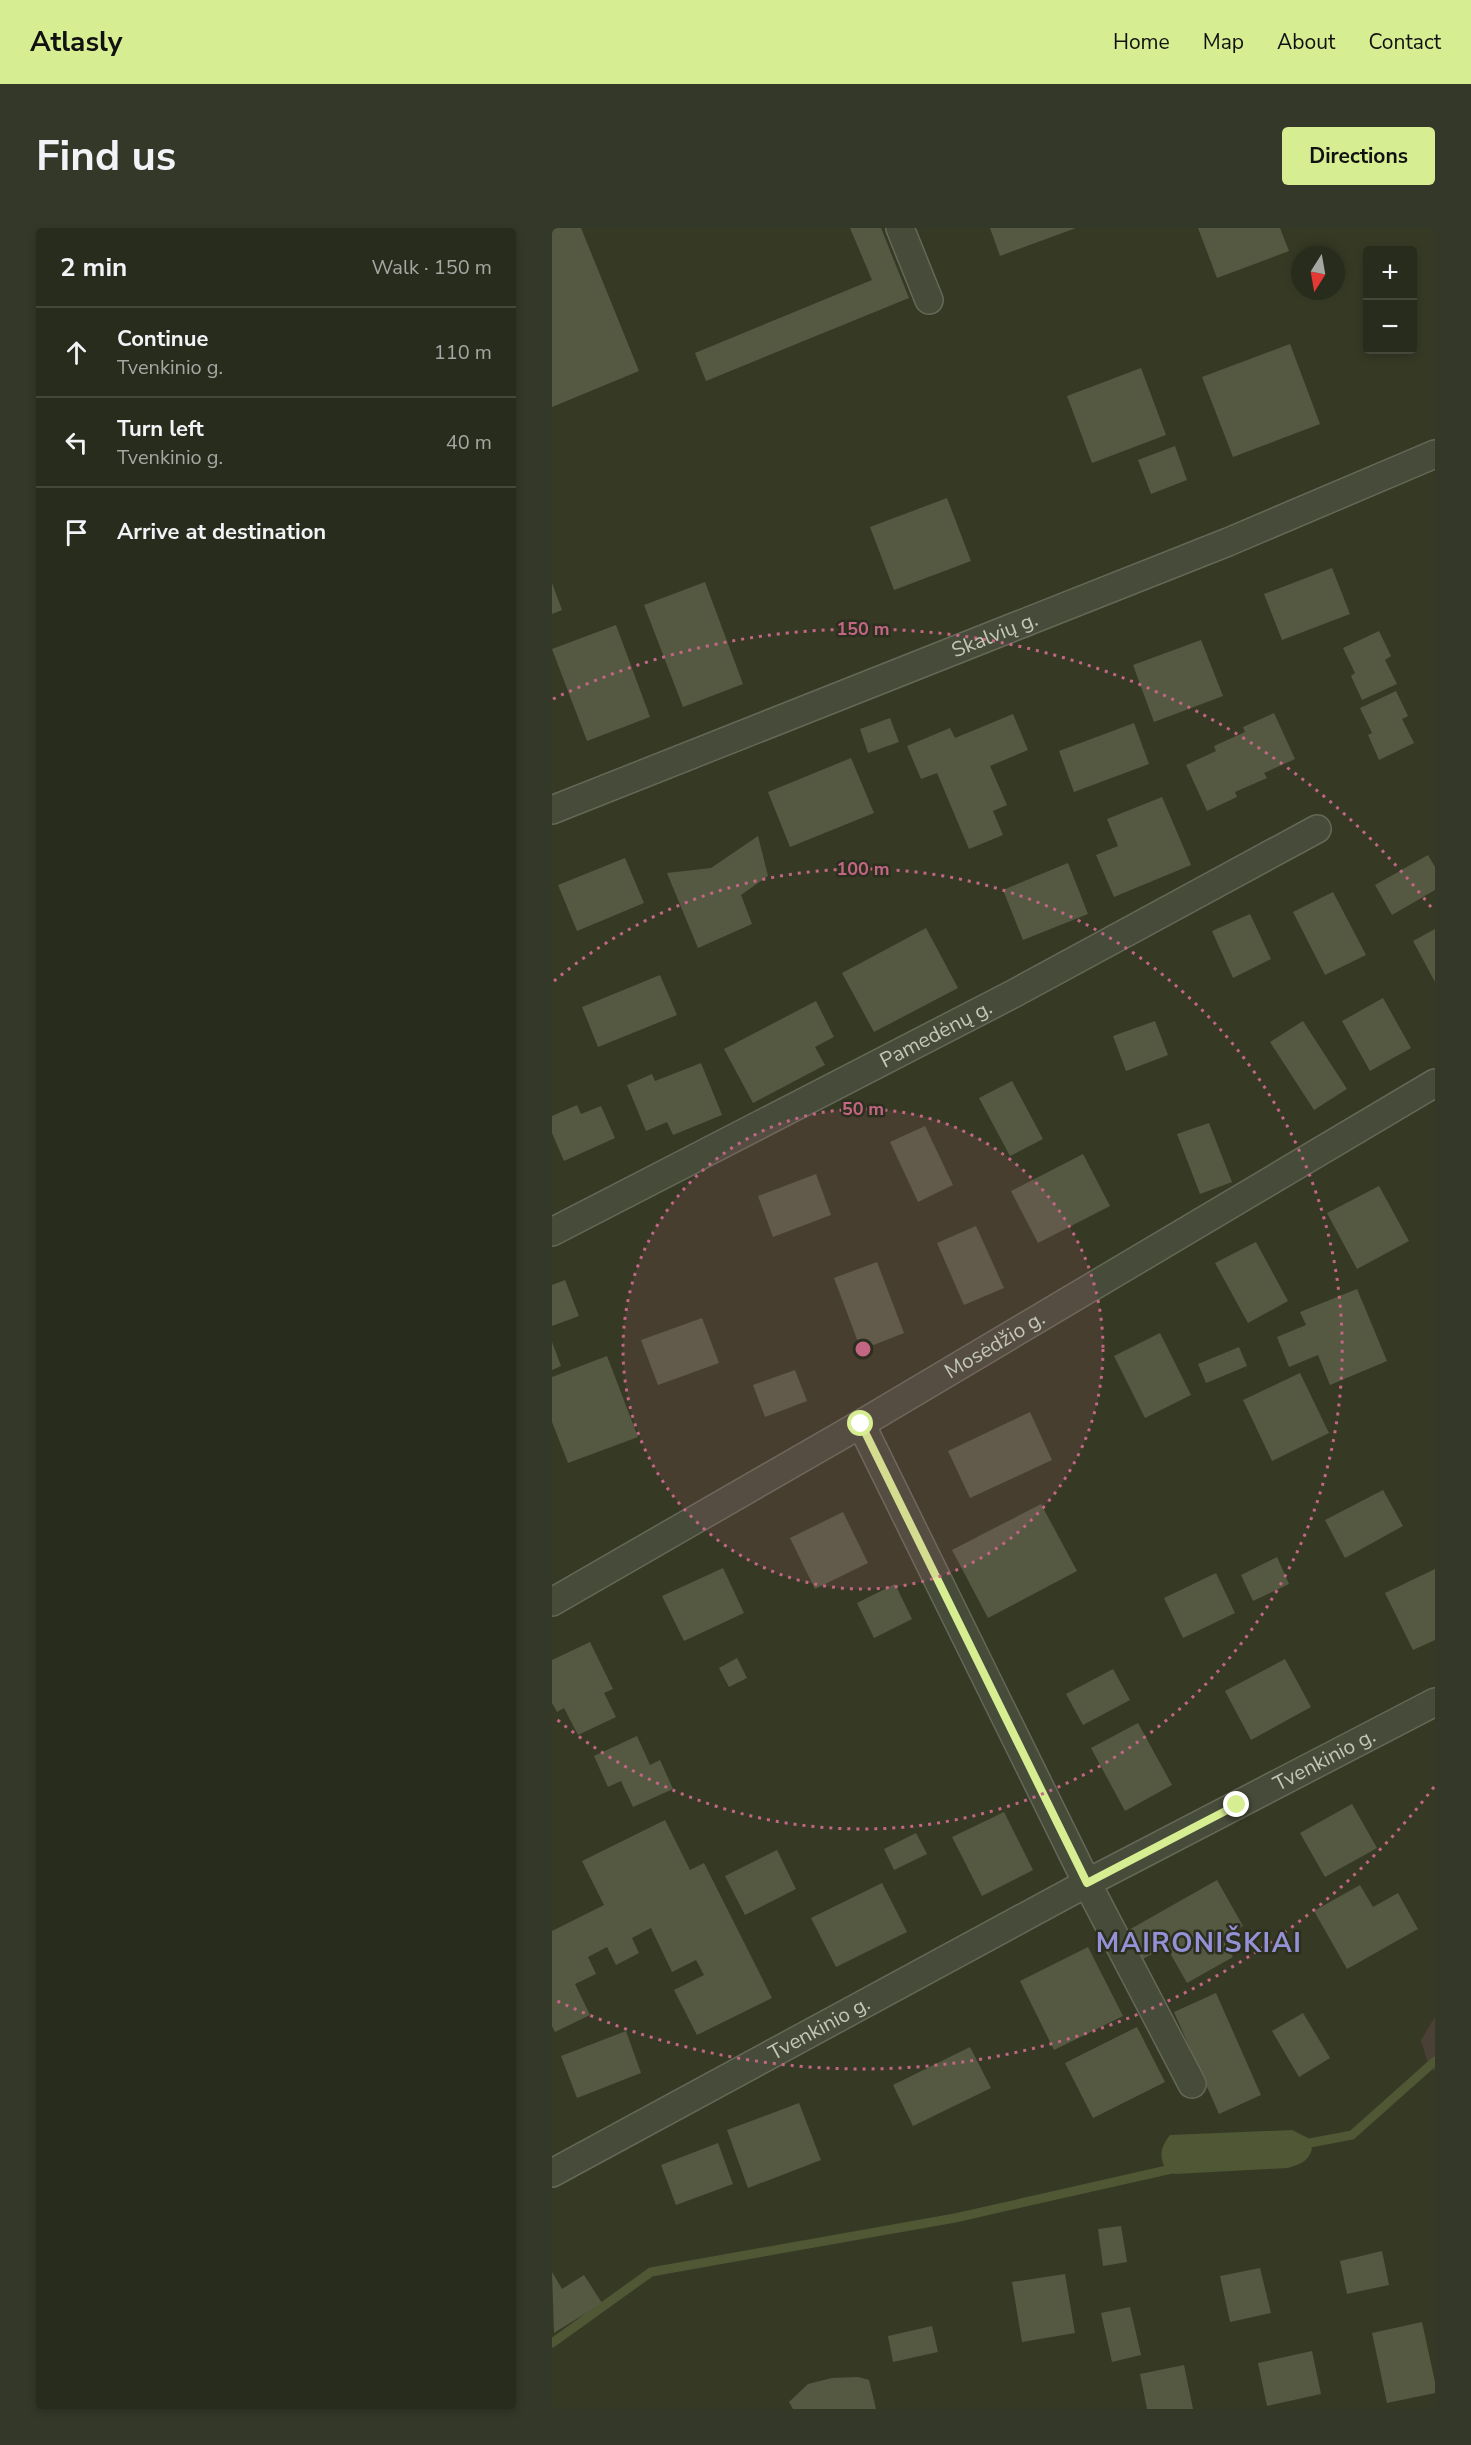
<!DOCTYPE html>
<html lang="en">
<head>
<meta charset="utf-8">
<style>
	body { margin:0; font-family:"Nunito Sans",sans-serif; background:#343829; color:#f1f3f6 }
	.controls { position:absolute; right:18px; top:18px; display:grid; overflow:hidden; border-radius:6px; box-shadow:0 3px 9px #0003 }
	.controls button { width:54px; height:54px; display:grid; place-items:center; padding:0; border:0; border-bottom:2px solid #44483b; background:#282c1c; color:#f1f3f6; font:30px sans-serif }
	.compass { position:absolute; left:739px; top:18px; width:54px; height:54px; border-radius:50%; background:#282c1c; box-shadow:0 3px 9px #0003; rotate:191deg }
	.stop { position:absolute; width:18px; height:18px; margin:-14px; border:4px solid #d7ed92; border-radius:50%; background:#fff }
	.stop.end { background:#d7ed92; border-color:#fff; box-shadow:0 2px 6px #0008 }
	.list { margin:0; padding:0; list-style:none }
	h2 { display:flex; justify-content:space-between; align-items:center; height:78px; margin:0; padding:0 24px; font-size:26px }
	h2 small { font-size:20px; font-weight:400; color:#a5a7a3 }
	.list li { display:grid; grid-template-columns:39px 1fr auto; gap:18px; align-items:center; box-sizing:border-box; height:90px; padding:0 24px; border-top:2px solid #44483b }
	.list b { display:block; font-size:22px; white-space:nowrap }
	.list p { margin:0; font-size:20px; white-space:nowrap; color:#a5a7a3 }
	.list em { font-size:20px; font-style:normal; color:#a5a7a3 }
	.icon { flex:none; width:33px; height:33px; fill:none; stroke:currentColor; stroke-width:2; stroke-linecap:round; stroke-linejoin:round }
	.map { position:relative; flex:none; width:883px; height:2181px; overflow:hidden; border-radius:6px }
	header { display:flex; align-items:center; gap:36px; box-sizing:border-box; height:84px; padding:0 30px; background:#d7ed92; color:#111 }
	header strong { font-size:28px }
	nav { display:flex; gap:33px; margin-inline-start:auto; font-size:21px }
	.intro { display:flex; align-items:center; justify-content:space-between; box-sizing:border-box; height:144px; padding:0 36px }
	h1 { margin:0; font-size:42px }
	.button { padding:15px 27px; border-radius:6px; background:#d7ed92; color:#111; font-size:21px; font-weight:700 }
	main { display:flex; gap:36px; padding:0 36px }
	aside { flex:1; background:#282c1c; border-radius:6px; box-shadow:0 3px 9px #0003 }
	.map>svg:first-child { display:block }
	.green { fill:#4b4035 }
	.water { fill:#4f5734 }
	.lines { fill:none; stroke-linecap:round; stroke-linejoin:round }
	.stream { stroke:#4f5734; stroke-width:9 }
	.building { fill:#555942 }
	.street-casing { stroke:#656857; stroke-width:30 }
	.street { stroke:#474b39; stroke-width:27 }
	.route { stroke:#d7ed92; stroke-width:8 }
	.ring { fill:none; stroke:#c26684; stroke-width:3; stroke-dasharray:3 6 }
	.labels { text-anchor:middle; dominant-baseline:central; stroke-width:5; stroke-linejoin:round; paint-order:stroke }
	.street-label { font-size:21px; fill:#c2c6b5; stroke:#2c2f1e }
	.district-label { font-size:27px; font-weight:bold; letter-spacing:1.5px; fill:#9591d7; stroke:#2c2f1e }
	.centre { fill:#c26684; stroke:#2c2f1e; stroke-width:3 }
	.ring-label { font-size:18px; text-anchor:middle; font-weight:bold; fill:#c26684; stroke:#2c2f1e; stroke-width:5; stroke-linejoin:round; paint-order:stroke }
</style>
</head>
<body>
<header>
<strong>Atlasly</strong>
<nav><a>Home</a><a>Map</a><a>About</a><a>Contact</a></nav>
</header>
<div class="intro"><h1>Find us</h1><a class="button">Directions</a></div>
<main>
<aside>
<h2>2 min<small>Walk · 150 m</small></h2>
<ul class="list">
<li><svg class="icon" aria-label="ahead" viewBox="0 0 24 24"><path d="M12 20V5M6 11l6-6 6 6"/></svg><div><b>Continue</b><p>Tvenkinio g.</p></div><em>110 m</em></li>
<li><svg class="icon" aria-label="left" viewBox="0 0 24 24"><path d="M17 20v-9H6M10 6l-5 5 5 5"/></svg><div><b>Turn left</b><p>Tvenkinio g.</p></div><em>40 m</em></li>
<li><svg class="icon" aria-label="arrive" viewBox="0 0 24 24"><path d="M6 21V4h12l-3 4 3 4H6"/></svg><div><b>Arrive at destination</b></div></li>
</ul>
</aside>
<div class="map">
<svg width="883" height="2181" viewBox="0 0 883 2181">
	<rect width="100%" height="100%" fill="#363a25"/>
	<polygon class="green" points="883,1789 883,1843 877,1839 869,1812"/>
	<path class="water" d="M740,1902L756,1910L760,1921C756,1934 748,1936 736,1940L623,1946L614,1942C607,1928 608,1920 618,1907Z"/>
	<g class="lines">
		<g class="stream">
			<polyline points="747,1917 800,1907 883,1833"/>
			<polyline points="0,2115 99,2044 403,1990 624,1940"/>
		</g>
	</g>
	<g class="building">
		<polygon points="0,0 29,0 87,143 0,179"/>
		<polygon points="298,0 329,0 357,70 154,153 143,125 320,52"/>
		<polygon points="438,0 524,0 448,28"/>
		<polygon points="646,0 728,0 737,23 665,50"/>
		<polygon points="738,116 768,196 681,229 650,149"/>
		<polygon points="589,140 614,207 540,235 515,168"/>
		<polygon points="623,218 635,252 599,266 586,232"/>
		<polygon points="395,270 419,333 342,362 318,299"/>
		<polygon points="780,340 798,386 730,412 712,366"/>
		<polygon points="153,354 191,456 131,479 92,377"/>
		<polygon points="0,355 10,382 0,386"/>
		<polygon points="64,397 98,489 35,513 0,421"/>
		<polygon points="827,403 839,428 833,432 845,456 810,472 799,448 803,445 791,420"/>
		<polygon points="649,412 671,468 602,494 581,437"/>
		<polygon points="844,463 856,488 850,491 862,515 827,532 816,507 820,505 808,480"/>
		<polygon points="722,485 743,531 712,545 715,550 683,564 685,569 655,583 634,537 664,523 662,518 693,504 691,499"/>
		<polygon points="461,486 476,522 438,538 455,577 441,583 451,607 417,621 385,545 369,551 355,518 398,500 403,510"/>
		<polygon points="338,490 347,514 316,525 308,501"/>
		<polygon points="582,495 597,536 522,564 507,523"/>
		<polygon points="299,530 322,585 238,619 216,564"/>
		<polygon points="610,569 639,637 562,669 544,627 566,618 555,591"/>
		<polygon points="206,608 216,648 189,667 200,696 146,720 115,645 159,640"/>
		<polygon points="876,627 883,639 883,662 840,687 823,657"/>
		<polygon points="73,630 92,675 25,703 6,657"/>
		<polygon points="516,635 536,686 471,712 451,662"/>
		<polygon points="781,664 814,727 773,747 741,684"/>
		<polygon points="698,686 719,731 681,750 660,703"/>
		<polygon points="374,700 406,760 322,804 290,745"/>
		<polygon points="883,701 883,754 861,713"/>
		<polygon points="108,747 125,787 46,819 30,779"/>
		<polygon points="831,770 859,820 818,843 790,793"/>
		<polygon points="264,773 282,809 263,819 273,837 201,875 172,821"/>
		<polygon points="603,793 616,827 574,843 561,808"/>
		<polygon points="751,793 795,861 762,882 718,814"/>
		<polygon points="149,835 170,887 121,907 115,894 94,903 75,857 100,846 103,853"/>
		<polygon points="460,853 491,911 458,928 427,870"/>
		<polygon points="25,877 29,886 49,878 63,910 12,933 0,905 0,888"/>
		<polygon points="657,895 680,954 648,966 625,906"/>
		<polygon points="373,898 401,957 366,974 338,914"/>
		<polygon points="531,926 558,978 486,1015 459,963"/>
		<polygon points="264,946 279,987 221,1009 206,968"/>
		<polygon points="827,958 857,1013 805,1041 775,985"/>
		<polygon points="424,998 452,1060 412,1077 385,1015"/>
		<polygon points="704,1014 736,1073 696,1095 663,1035"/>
		<polygon points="325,1034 352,1105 309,1122 282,1050"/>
		<polygon points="13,1052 27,1088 0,1098 0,1057"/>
		<polygon points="805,1061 835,1133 778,1157 766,1127 737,1139 725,1109 754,1097 748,1084"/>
		<polygon points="150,1090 167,1135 106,1157 89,1112"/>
		<polygon points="608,1105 639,1167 593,1190 562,1128"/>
		<polygon points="0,1114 9,1138 0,1142"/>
		<polygon points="687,1119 695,1138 654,1155 646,1136"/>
		<polygon points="55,1128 86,1209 16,1235 0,1194 0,1149"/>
		<polygon points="243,1142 255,1173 213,1189 201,1157"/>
		<polygon points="748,1145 777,1205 720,1233 691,1172"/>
		<polygon points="478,1184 500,1232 418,1270 396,1223"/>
		<polygon points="831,1262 851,1298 793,1330 773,1292"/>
		<polygon points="489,1276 525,1343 436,1390 400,1322"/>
		<polygon points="291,1284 316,1335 263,1361 238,1310"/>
		<polygon points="725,1329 737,1356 701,1373 689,1347"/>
		<polygon points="171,1340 192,1385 132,1413 110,1368"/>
		<polygon points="883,1341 883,1412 861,1422 833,1365"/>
		<polygon points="664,1345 683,1385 631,1410 612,1370"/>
		<polygon points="343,1356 360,1391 322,1410 305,1375"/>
		<polygon points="38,1414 61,1461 52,1465 64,1489 26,1507 12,1480 5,1484 0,1475 0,1432"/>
		<polygon points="185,1430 195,1450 177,1459 167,1440"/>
		<polygon points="733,1431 759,1479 699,1512 673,1463"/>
		<polygon points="561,1441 578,1472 531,1497 514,1466"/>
		<polygon points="586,1495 620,1557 573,1583 539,1520"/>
		<polygon points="85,1508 98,1537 108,1532 121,1561 81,1579 69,1553 56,1559 42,1528"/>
		<polygon points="800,1576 825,1620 773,1649 748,1605"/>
		<polygon points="452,1584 481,1642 430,1668 400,1609"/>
		<polygon points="113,1592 138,1642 152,1635 220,1770 145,1807 122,1762 152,1747 144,1732 120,1744 99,1700 80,1710 87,1725 64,1737 55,1719 36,1729 44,1746 23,1756 38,1787 3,1804 0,1798 0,1703 52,1677 30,1633"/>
		<polygon points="364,1605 375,1626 342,1642 332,1621"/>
		<polygon points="225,1622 244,1661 193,1687 173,1648"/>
		<polygon points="665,1652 691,1698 670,1710 681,1729 635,1755 614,1718 591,1731 575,1703"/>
		<polygon points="330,1655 355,1704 284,1739 259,1690"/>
		<polygon points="808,1657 821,1679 846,1665 866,1701 795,1741 762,1683"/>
		<polygon points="536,1719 571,1788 502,1822 468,1753"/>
		<polygon points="664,1765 709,1867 667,1886 622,1784"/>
		<polygon points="751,1785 778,1830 747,1849 720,1803"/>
		<polygon points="585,1799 613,1854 541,1890 513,1835"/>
		<polygon points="74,1803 89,1845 25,1870 9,1828"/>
		<polygon points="418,1819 439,1860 361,1898 341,1857"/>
		<polygon points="247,1875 269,1932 196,1960 175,1902"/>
		<polygon points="166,1915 181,1956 124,1977 109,1937"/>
		<polygon points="569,1998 575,2034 551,2038 546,2001"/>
		<polygon points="830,2023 837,2057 795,2066 788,2033"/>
		<polygon points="708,2040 719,2085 678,2094 668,2048"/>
		<polygon points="0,2044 10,2061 32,2047 50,2075 2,2105"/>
		<polygon points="513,2046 523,2105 470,2114 460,2054"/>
		<polygon points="578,2079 589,2127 560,2134 549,2085"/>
		<polygon points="870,2094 883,2154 883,2165 835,2175 820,2105"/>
		<polygon points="380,2098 386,2124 341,2134 336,2108"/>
		<polygon points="760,2123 769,2166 715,2178 706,2135"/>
		<polygon points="632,2137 641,2181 595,2181 588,2146"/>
		<polygon points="306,2149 317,2152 324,2181 241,2181 237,2174 256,2156 280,2150"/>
	</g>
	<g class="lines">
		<g class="street-casing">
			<g id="street">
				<polyline points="348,0 377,72"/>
				<path id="s1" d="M0,582L676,314L883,226"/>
				<path id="s2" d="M0,1004L461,766L765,601"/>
				<polyline points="309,1196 535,1655 640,1856"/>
				<path id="s3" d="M0,1374L309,1196L883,855"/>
				<path id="s4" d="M0,1945L535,1655L883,1474"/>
			</g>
		</g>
		<use href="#street" class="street"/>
	</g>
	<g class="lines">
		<polyline class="route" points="309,1196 535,1655 685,1577"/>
	</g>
	<circle cx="311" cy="1121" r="240" fill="#c26684" fill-opacity=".12"/>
	<g class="ring">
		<circle cx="311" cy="1121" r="240"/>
		<path d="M2 753A480 480 0 1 1 2 1489"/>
		<path d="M882 1559A720 720 0 0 1 1 1771M1 471A720 720 0 0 1 882 683"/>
	</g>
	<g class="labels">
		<g class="street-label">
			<text stroke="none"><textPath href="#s1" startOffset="476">Skalvių g.</textPath></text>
			<text stroke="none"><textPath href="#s2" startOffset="432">Pamedėnų g.</textPath></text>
			<text stroke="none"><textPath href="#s3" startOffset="512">Mosėdžio g.</textPath></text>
			<text stroke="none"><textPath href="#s4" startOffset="876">Tvenkinio g.</textPath></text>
			<text stroke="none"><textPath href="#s4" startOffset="304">Tvenkinio g.</textPath></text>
		</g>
		<g class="district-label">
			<text x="647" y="1715">MAIRONIŠKIAI</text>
		</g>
	</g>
	<circle cx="311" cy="1121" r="9" class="centre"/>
	<g class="ring-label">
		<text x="311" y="407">150 m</text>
		<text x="311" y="647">100 m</text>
		<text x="311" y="887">50 m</text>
	</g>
</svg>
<div class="controls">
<button>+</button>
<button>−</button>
</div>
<svg class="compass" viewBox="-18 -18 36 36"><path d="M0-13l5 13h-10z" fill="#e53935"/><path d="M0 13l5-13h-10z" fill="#a5a7a3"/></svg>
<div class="stop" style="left:309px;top:1196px"></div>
<div class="stop end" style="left:685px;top:1577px"></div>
</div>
</main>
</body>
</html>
